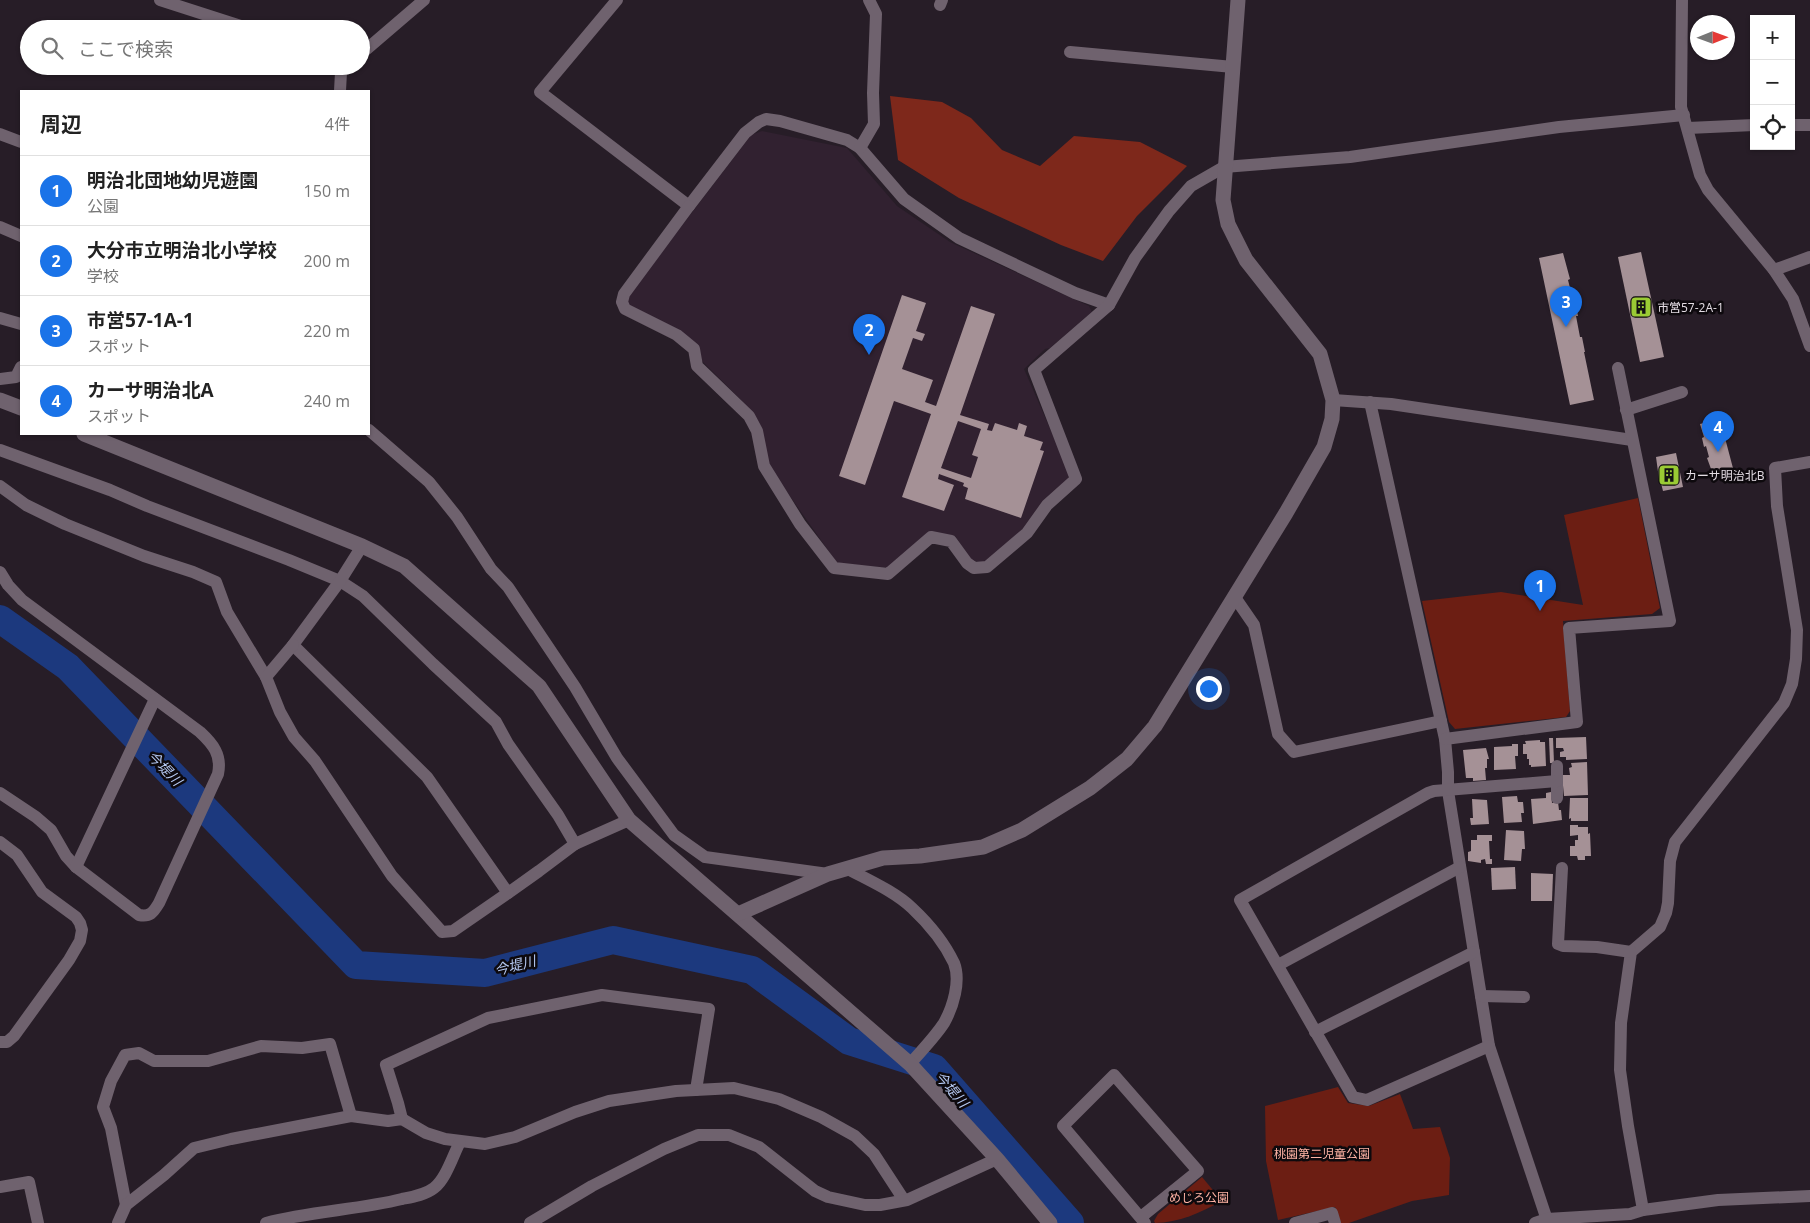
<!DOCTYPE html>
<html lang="ja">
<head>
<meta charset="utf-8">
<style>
	body { margin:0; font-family:"Open Sans","Noto Sans JP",sans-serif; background:#f6f6f6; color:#222 }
	.controls { position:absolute; right:15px; top:15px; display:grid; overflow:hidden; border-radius:0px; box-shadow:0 1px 4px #0004 }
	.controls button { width:45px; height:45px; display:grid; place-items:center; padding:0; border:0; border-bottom:1px solid #e0e0e0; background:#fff; color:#222; font:25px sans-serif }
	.compass { position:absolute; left:1690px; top:15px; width:45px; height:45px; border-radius:50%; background:#fff; box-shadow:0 1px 4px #0004; rotate:89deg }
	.you { position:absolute; left:1208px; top:688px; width:18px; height:18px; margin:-12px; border:4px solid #fff; border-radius:50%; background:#1a73e8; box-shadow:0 0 0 8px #1a73e833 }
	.badge { display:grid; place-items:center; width:32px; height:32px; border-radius:50%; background:#1a73e8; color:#fff; font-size:16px; font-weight:700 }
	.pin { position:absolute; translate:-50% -41px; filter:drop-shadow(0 1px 2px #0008) }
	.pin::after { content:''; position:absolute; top:26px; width:18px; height:15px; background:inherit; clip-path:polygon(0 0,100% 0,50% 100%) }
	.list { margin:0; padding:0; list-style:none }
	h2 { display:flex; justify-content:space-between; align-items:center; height:65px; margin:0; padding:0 20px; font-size:21px }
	h2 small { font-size:16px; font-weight:400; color:#767676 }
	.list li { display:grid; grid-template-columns:32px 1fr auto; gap:15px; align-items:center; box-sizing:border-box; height:70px; padding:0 20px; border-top:1px solid #e0e0e0 }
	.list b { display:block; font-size:19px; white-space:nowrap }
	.list p { margin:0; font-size:16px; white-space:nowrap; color:#767676 }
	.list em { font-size:16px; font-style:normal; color:#767676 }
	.icon { flex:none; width:28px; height:28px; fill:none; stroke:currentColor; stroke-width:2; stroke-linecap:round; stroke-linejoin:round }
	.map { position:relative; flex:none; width:1810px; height:1223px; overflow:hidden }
	.search { position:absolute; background:#fff; box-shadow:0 1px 4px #0004; left:20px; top:20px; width:350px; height:55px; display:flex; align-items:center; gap:12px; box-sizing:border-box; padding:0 18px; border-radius:28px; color:#767676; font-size:19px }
	.panel { position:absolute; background:#fff; box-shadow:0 1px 4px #0004; left:20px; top:90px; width:350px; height:345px; border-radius:0px }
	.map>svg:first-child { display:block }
	.built { fill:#312130 }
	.green { fill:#6c1e13 }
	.forest { fill:#7e281b }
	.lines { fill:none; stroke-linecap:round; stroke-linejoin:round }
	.river { stroke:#1c397e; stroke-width:28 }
	.building { fill:#a59196; fill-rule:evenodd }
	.minor { stroke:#6f626e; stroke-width:12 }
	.tertiary { stroke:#6f626e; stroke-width:15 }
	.labels { text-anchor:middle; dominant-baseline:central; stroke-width:5; stroke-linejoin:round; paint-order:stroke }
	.poi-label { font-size:12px; fill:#e4dde4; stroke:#0d090d; text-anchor:start }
	.park-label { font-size:12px; fill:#ffb3a5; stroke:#0d090d }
	.water-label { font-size:14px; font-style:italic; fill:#b5c9f2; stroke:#0d090d }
</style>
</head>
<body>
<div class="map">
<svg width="1810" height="1223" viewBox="0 0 1810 1223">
	<rect width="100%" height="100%" fill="#271d27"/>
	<polygon class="built" points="762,131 847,148 897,206 950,242 1089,306 1092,312 1050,348 1045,349 1024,369 1069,472 1068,482 1024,529 983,563 971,560 955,536 929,532 889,568 837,563 768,465 754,413 702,361 699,345 681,332 627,305 629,295 751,135"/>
	<g class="green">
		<polygon points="1638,498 1660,608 1652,614 1563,621 1570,711 1566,717 1455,729 1449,722 1422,601 1501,592 1583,605 1564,515"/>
		<polygon points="1338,1087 1348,1103 1369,1106 1400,1094 1413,1129 1440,1127 1450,1158 1449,1195 1412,1201 1349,1223 1341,1223 1335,1207 1278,1220 1266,1161 1265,1106"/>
		<path d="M1202,1177L1222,1201C1202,1212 1178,1223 1155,1223L1154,1221L1158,1214Z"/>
	</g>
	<polygon class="forest" points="890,96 942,102 971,118 1002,150 1040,166 1074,136 1140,142 1187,166 1137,216 1103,261 1061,245 959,198 898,160"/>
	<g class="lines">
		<polyline class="river" points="0,619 68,667 356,965 485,973 613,940 752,970 849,1041 934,1068 1070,1223"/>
	</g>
	<g class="building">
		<polygon points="1641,252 1664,357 1640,362 1618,257"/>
		<polygon points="1563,253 1570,279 1568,280 1573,300 1575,300 1578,316 1576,316 1580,337 1582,337 1585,352 1584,352 1594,400 1570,405 1539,258"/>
		<path d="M902,295L926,303L916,331L925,334L922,341L913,338L902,369L933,380L925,402L936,406L971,306L995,314L960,415L989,424L987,430L992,431L995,423L1017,430L1019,423L1027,426L1024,436L1043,442L1040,450L1044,451L1021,518L965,499L968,488L963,486L964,483L939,474L938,479L954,485L944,511L902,497L931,414L894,401L865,485L839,476ZM958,421L981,429L972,455L978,457L971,478L941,468Z"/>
		<polygon points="1720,419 1734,472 1714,477 1707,458 1709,457 1706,446 1704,447 1702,438 1704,437 1700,424"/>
		<polygon points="1676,453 1683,487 1663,491 1660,479 1659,479 1656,457"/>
		<polygon points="1586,737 1587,759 1566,760 1566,757 1560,757 1560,752 1564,751 1563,748 1556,748 1556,738"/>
		<polygon points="1549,738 1553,738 1554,763 1550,763"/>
		<polygon points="1540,740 1540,742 1545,742 1546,766 1531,767 1531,765 1529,765 1529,759 1527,759 1527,754 1523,754 1523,744 1526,744 1525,741"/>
		<polygon points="1512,744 1518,744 1518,756 1515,756 1516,769 1494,770 1494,747 1512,746"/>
		<polygon points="1486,748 1489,759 1487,759 1487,768 1485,768 1486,780 1473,781 1473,778 1466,778 1463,750"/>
		<polygon points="1587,762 1588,795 1564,796 1562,775 1570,775 1569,768 1572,767 1571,763"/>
		<polygon points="1551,792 1552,803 1558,802 1559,810 1561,810 1562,820 1533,824 1531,799 1546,798 1546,793"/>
		<polygon points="1517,796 1518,802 1523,802 1524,813 1521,813 1522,822 1504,823 1502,797"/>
		<polygon points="1570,798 1588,798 1588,821 1571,821 1571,818 1569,819"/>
		<polygon points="1472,799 1487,800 1489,824 1471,825 1470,818 1473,818"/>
		<polygon points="1570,825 1578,825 1578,827 1588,827 1588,834 1590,833 1591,856 1585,856 1585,860 1578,860 1577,856 1570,856 1570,846 1575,846 1575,840 1578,840 1578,835 1570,836"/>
		<polygon points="1506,830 1524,831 1525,849 1522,849 1521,861 1504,860"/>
		<polygon points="1477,835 1492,835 1492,841 1489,841 1490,859 1492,859 1492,864 1486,864 1485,859 1481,860 1481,863 1468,861 1468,852 1471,851 1471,840 1477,840"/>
		<polygon points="1515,867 1516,889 1492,890 1491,868"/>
		<polygon points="1531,873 1553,874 1552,901 1531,901"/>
	</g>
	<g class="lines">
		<g class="minor">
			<polyline points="160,0 250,29"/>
			<polyline points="617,0 540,92 689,206 745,133 759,122 766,119 780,121 847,140 860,148 904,199 959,238 1075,293 1109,305"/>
			<polyline points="1682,0 1681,107 1700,175 1708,190 1774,270 1793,299 1810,346"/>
			<polyline points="940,5 942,0"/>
			<polyline points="1070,52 1233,67"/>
			<polyline points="361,54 424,0"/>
			<polyline points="340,91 341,72"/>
			<polyline points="1791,125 1810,125"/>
			<polyline points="1688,128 1754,125"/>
			<polyline points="0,134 21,142"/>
			<polyline points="860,148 874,124 873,93 876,14 869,0"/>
			<polyline points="689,206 624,294 622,302 625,309 677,335 694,349 697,366 749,416 757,431 764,466 800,524 834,568 888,574 931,537 951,541 967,563 974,568 987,567 1027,533 1047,505 1076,479 1034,370 1109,305 1135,258 1169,211 1191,186 1224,167 1350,157 1559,127 1684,115"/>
			<polyline points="0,227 21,236"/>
			<polyline points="1774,270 1810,257"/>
			<polyline points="0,318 21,324"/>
			<polyline points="0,379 16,377 21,367"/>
			<polyline points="1333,400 1391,404 1632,440"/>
			<polyline points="1370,402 1445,739 1448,772 1448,791 1489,1046 1548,1223"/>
			<polyline points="1626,410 1682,392"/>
			<polyline points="369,430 429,482 457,517 491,569 508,587 575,687 617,758 674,835 705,857 828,874"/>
			<polyline points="0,450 110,490 147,506 289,560 340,581 363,596 433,664 496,722 508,744 558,815 575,844"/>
			<polyline points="1810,462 1775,468 1777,506 1797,630 1796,659 1792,684 1784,703 1675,842 1670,861 1668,903 1666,913 1660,927 1631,952 1621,1023 1620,1070 1628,1126 1643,1210 1718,1200 1810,1196"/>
			<polyline points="0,486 26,505 65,524 144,556 193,572 216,582 227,612 266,677"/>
			<polyline points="362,546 340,581 293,645 427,777 508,893 539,871 575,844 629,820"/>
			<path d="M0,572L8,585L22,600L200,732C213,744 222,755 218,774L159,903C153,913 150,917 139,915L76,867L66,856L51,830L36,817L0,793"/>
			<polyline points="1234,596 1254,625 1278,734 1294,752 1441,721"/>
			<polyline points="293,645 266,677 280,712 294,737 315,761 392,876 442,932 453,931 508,893"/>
			<polyline points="1445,739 1577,722 1569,628 1670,621 1618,368"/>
			<polyline points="1557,766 1557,798"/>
			<polyline points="0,842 17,855 42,892 76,917 80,923 82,930 80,941 69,960 14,1036 7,1042 0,1042"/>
			<polyline points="76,867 155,699"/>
			<path d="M846,868C868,880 894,891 912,908C928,923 945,944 954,963C961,981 953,1007 944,1023C935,1037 921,1051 910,1064"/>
			<polyline points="1562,868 1558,944 1563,946 1597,947 1631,952"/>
			<polyline points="1278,965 1460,867"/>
			<polyline points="1481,996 1524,997"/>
			<polyline points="1315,1032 1474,952"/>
			<polyline points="1489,1046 1367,1100 1353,1097 1240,900 1428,793 1434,791 1557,781"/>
			<polyline points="402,1119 398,1103 386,1065 488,1018 602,995 709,1009 696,1090"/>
			<polyline points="0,1187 29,1182 38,1223"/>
			<polyline points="126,1205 111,1128 103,1107 111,1081 125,1055 139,1053 154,1061 208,1061 261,1046 302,1048 330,1044 351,1116"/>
			<polyline points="1141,1217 1198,1171 1114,1075 1063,1126 1145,1223"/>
			<polyline points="118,1223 126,1205 164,1175 194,1148 231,1139 351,1116 388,1121 402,1119 426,1133 445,1139 485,1144 515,1137 575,1112 609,1101 676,1091 734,1088 779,1099 821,1117 855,1136 874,1154 904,1200"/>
			<path d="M266,1223C310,1211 358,1210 402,1199C412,1197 425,1195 434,1188C446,1179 453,1155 460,1142"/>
			<polyline points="530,1223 592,1186 664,1149 698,1135 729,1135 759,1147 815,1191 828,1197 865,1205 880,1205 907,1200 997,1159"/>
			<polyline points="1295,1223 1332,1213 1335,1223"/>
			<polyline points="1535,1223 1547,1219 1630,1214 1643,1210"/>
		</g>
		<g class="tertiary">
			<polyline points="0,400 21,408"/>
			<polyline points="84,434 362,546 404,566 539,686 629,820 910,1064 997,1159 1050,1223"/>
			<polyline points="738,914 828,874 883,858 920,856 983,847 1022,830 1090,788 1127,759 1155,726 1286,513 1324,447 1332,419 1333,400 1320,354 1246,260 1228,224 1223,200 1238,0"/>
		</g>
	</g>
	<defs>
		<g id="building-square" transform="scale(1.125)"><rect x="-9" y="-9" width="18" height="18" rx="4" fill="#9acb34" stroke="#0d090d"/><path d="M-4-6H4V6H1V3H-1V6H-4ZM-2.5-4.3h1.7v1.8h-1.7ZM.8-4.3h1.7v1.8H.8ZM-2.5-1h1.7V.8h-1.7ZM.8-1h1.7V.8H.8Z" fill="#111"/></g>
	</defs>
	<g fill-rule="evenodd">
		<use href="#building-square" x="1641" y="307"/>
		<use href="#building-square" x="1669" y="475"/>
	</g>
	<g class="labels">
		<g class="poi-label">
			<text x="1657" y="307">市営57-2A-1</text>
			<text x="1685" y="475">カーサ明治北B</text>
		</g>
		<g class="park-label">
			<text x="1322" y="1153">桃園第二児童公園</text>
			<text x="1199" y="1197">めじろ公園</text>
		</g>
		<g class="water-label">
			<text transform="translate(165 768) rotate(46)">今堤川</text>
			<text transform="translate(515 965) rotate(-14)">今堤川</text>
			<text transform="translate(952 1089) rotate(49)">今堤川</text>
		</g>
	</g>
</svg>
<div class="controls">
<button>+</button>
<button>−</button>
<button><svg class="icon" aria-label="locate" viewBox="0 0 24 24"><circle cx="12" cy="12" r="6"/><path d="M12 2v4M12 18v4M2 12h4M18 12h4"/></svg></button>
</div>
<svg class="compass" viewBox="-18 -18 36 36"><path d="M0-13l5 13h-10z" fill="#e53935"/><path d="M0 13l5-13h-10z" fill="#767676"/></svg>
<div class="you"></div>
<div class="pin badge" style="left:1540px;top:611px">1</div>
<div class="pin badge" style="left:869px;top:355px">2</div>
<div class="pin badge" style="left:1566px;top:327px">3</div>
<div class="pin badge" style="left:1718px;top:452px">4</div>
<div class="search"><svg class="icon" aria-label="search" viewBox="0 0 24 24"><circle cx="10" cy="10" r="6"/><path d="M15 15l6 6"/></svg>ここで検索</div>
<section class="panel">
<h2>周辺<small>4件</small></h2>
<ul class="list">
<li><span class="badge">1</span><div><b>明治北団地幼児遊園</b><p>公園</p></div><em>150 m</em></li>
<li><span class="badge">2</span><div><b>大分市立明治北小学校</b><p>学校</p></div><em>200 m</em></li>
<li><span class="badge">3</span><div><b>市営57-1A-1</b><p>スポット</p></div><em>220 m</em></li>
<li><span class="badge">4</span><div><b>カーサ明治北A</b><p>スポット</p></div><em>240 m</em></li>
</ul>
</section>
</div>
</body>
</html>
